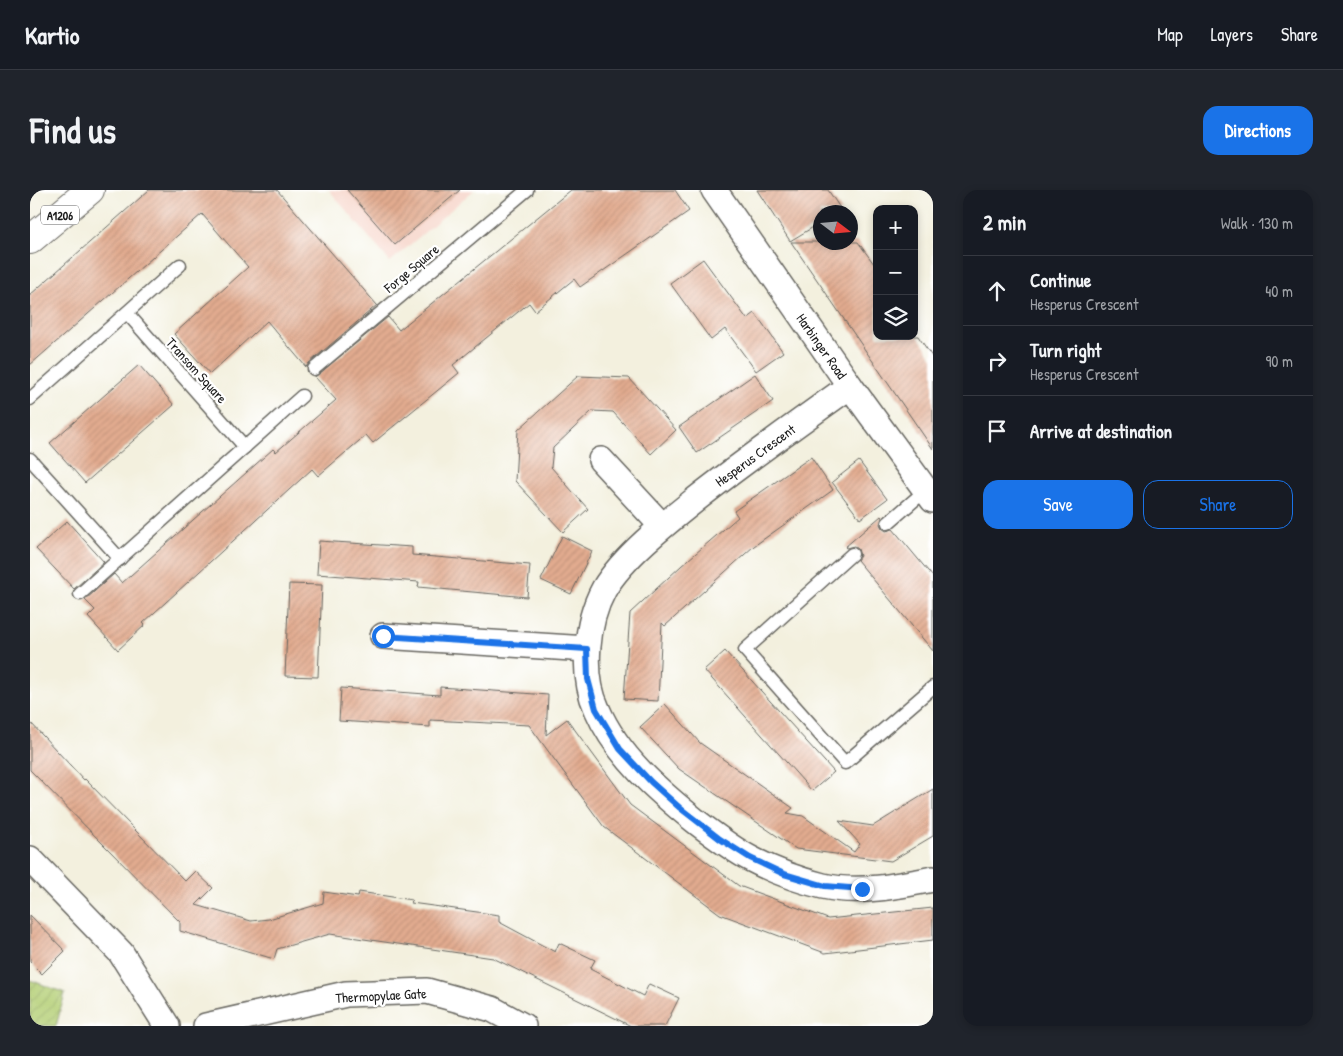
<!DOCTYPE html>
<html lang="en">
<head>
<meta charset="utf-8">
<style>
	body { margin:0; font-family:"Patrick Hand",sans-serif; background:#20242c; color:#f1f3f6 }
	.controls { position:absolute; right:15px; top:15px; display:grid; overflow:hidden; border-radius:10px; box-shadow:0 2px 8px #0003 }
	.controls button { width:45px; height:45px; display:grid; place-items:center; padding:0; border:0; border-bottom:1px solid #363941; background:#171b24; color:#f1f3f6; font:25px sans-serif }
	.compass { position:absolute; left:783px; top:15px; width:45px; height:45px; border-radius:50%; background:#171b24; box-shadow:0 2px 8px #0003; rotate:106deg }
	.stop { position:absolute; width:15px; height:15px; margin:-11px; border:4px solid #1a73e8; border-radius:50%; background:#fff }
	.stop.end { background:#1a73e8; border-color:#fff; box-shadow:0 1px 5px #0008 }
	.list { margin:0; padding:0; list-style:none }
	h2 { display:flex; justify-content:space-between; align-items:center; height:65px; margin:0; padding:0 20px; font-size:21px }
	h2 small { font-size:16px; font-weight:400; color:#9ea1a6 }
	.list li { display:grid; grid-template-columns:32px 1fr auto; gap:15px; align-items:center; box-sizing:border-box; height:70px; padding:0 20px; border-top:1px solid #363941 }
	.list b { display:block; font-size:19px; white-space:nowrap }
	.list p { margin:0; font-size:16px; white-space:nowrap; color:#9ea1a6 }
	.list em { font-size:16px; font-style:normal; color:#9ea1a6 }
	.actions { display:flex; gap:10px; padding:15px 20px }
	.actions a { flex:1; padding:11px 0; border:1px solid #1a73e8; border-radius:15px; text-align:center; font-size:18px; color:#1a73e8 }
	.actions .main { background:#1a73e8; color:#fff }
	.icon { flex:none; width:28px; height:28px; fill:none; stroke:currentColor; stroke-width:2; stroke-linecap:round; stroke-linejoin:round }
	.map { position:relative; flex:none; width:903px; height:836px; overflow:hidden; border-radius:15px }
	header { display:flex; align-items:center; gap:30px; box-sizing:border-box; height:70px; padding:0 25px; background:#171b24; border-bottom:1px solid #363941 }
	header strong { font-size:24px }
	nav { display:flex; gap:28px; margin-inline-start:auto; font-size:18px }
	.intro { display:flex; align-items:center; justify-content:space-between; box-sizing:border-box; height:120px; padding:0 30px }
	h1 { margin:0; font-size:35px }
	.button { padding:12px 22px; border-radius:15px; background:#1a73e8; color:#fff; font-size:18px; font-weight:700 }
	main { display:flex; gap:30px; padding:0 30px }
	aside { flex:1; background:#171b24; border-radius:15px; box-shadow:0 2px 8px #0003 }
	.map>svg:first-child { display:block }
	.built { fill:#f6d1c5 }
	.garden { fill:url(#garden-furrows); stroke:#687648 }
	.building { fill:url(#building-hatch) }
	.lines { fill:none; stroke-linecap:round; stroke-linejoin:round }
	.service-casing { stroke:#676660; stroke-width:15 }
	.minor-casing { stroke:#676660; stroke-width:28 }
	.primary-casing { stroke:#676660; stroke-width:30 }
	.service { stroke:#fff; stroke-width:12 }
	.minor { stroke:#fff; stroke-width:25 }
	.primary { stroke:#fff; stroke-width:28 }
	.route { stroke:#1a73e8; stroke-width:6 }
	.labels { text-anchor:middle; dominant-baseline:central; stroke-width:4.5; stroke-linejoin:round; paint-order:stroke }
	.shield { fill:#fff; stroke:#606060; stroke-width:1 }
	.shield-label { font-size:12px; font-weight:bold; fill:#1c1c1c }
	.street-label { font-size:14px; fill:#1c1c1c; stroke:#fff }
</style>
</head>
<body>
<header>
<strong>Kartio</strong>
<nav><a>Map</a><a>Layers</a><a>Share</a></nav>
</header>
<div class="intro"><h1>Find us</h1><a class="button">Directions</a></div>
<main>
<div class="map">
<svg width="903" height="836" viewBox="0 0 903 836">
	<defs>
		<pattern id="garden-furrows" width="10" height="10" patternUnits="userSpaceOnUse" patternTransform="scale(1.25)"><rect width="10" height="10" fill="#b4cf75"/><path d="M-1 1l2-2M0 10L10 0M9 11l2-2" fill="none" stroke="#9ab165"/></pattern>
		<pattern id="building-hatch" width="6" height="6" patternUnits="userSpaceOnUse" patternTransform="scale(1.25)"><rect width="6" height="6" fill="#e2ab8f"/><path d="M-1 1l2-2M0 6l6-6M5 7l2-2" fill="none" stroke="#c1937b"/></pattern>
	</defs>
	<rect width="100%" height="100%" fill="#fff"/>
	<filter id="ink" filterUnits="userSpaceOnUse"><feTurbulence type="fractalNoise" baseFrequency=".02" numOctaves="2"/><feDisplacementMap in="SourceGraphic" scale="10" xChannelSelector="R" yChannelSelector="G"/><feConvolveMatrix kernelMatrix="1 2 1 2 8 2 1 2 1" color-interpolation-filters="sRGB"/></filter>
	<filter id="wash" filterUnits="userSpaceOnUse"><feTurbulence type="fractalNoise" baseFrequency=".0096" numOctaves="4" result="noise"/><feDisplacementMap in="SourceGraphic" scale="20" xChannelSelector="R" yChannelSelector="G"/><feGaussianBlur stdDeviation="1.12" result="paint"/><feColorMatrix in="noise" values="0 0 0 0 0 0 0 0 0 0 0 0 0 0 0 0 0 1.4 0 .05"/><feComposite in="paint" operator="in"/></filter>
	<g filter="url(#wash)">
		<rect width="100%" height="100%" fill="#f3f0de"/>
		<polygon class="built" points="299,0 444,0 360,72"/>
		<polygon class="garden" points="0,790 35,803 26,836 0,836"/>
		<g id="blocks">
			<g class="building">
				<polygon points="119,0 247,0 347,115 279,173 276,177 237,131 180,184 144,144 218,77 172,24 0,175 0,105"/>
				<polygon points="317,0 430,0 365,55"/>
				<polygon points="541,0 645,0 659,21 550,97 544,89 505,121 499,113 423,175 429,183 343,253 336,245 288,286 282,279 113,433 115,435 88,460 58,427 65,420 55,410 84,384 92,393 243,259 246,262 306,210 285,187 358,127 369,140"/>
				<polygon points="727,0 798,0 812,21 809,22 790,22 790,33 760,51"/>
				<polygon points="761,52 828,52 847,78 847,146 888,146 903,168 903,259"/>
				<polygon points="673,69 717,129 725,123 753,162 726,181 695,139 681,150 640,93"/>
				<polygon points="109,175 144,215 55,293 20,253"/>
				<polygon points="725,184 743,211 667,263 649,237"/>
				<polygon points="548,186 599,188 646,240 621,264 583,222 562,221 523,258 521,277 558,319 533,342 485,291 488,240"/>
				<polygon points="781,267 803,300 724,356 635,436 632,433 628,511 594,509 600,423 651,376 708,327 704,321"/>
				<polygon points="829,271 857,309 830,329 802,292"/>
				<polygon points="851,326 852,327 850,334 852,338 856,341 863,339 903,387 903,461 827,370 830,366 828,359 824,356 816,358 815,357"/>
				<polygon points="37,331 74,372 44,399 6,359"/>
				<polygon points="532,346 562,361 541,404 511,390"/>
				<polygon points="289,351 382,357 382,365 500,375 497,407 388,397 389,392 287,384"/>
				<polygon points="259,394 292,395 288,487 255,486"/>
				<polygon points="695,461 804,582 782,601 674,480"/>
				<polygon points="410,497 518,505 516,545 537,529 600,615 709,696 798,729 903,718 903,750 795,763 690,724 574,637 499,535 400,530 400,537 309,531 311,498 410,505"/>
				<polygon points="635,514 670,553 763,618 757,623 773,626 824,662 830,654 809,631 843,636 903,599 903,646 861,671 766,659 649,579 610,537"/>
				<polygon points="0,532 54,590 55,589 155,691 165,681 183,698 166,715 221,731 239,729 293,713 294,702 328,707 329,702 382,710 381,713 469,725 469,732 525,762 529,753 565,770 560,779 613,806 619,794 649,808 635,836 601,836 463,768 300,744 247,759 244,769 150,741 150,732 0,580"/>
				<polygon points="0,725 35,761 12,784 0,772"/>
			</g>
		</g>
	</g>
	<g filter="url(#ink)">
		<use href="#blocks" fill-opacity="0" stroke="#676660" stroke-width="1"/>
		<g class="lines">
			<g class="service-casing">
				<g id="service">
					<polyline points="97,123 215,257"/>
					<polyline points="284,179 497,0"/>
					<polyline points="0,209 150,75"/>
					<polyline points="0,269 90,369"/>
					<polyline points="858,333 896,300"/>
					<polyline points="822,364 715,460 815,573 903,497"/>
					<polyline points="50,404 272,206"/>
				</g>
			</g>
			<g class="minor-casing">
				<g id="minor">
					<polyline points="684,0 820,196 903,310"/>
					<path d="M820,196C768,233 716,270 665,310C636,333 593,367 574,399C556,432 551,485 567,519C587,566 629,602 668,633C685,646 702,659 721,669C744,681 768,690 793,696C828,704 868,696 903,689"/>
					<polyline points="571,270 632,336"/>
					<polyline points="353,446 557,459"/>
					<polyline points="0,669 91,763 137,836"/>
					<polyline points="176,836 316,804 397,801 462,819 493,836"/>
				</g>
			</g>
			<g class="primary-casing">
				<polyline id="primary" points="0,50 60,0"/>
			</g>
			<use href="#service" class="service"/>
			<use href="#minor" class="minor"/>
			<use href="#primary" class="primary"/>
		</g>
	</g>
	<g class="lines" filter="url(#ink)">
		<polyline class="route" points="353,446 557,459 558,489 566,519 590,559 621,592 650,618 690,649 720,668 754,684 795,696 832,699"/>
	</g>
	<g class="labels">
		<rect class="shield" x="11" y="15.5" width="38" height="19" rx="4"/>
		<g class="shield-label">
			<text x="30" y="25">A1206</text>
		</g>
		<g class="street-label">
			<text transform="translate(381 78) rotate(-40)">Forge Square</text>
			<text transform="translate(792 156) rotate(55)">Harbinger Road</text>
			<text transform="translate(167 180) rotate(48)">Transom Square</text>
			<text transform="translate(725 265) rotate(-36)">Hesperus Crescent</text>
			<text transform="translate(351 805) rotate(-3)">Thermopylae Gate</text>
		</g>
	</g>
</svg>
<div class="controls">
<button>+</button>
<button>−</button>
<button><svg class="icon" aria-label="layers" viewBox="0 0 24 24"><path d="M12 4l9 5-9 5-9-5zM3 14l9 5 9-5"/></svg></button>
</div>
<svg class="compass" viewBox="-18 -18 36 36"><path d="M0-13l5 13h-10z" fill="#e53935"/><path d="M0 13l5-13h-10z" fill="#9ea1a6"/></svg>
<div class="stop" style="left:353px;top:446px"></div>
<div class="stop end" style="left:832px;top:699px"></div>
</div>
<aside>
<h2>2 min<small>Walk · 130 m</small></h2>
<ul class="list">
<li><svg class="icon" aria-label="ahead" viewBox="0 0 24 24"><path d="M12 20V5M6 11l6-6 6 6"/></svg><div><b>Continue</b><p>Hesperus Crescent</p></div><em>40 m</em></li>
<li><svg class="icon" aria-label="right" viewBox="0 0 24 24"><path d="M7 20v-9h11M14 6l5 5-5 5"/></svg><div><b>Turn right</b><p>Hesperus Crescent</p></div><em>90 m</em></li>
<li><svg class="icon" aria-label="arrive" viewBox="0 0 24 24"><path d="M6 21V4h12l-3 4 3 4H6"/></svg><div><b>Arrive at destination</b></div></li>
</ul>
<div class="actions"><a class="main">Save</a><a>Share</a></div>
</aside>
</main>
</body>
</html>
